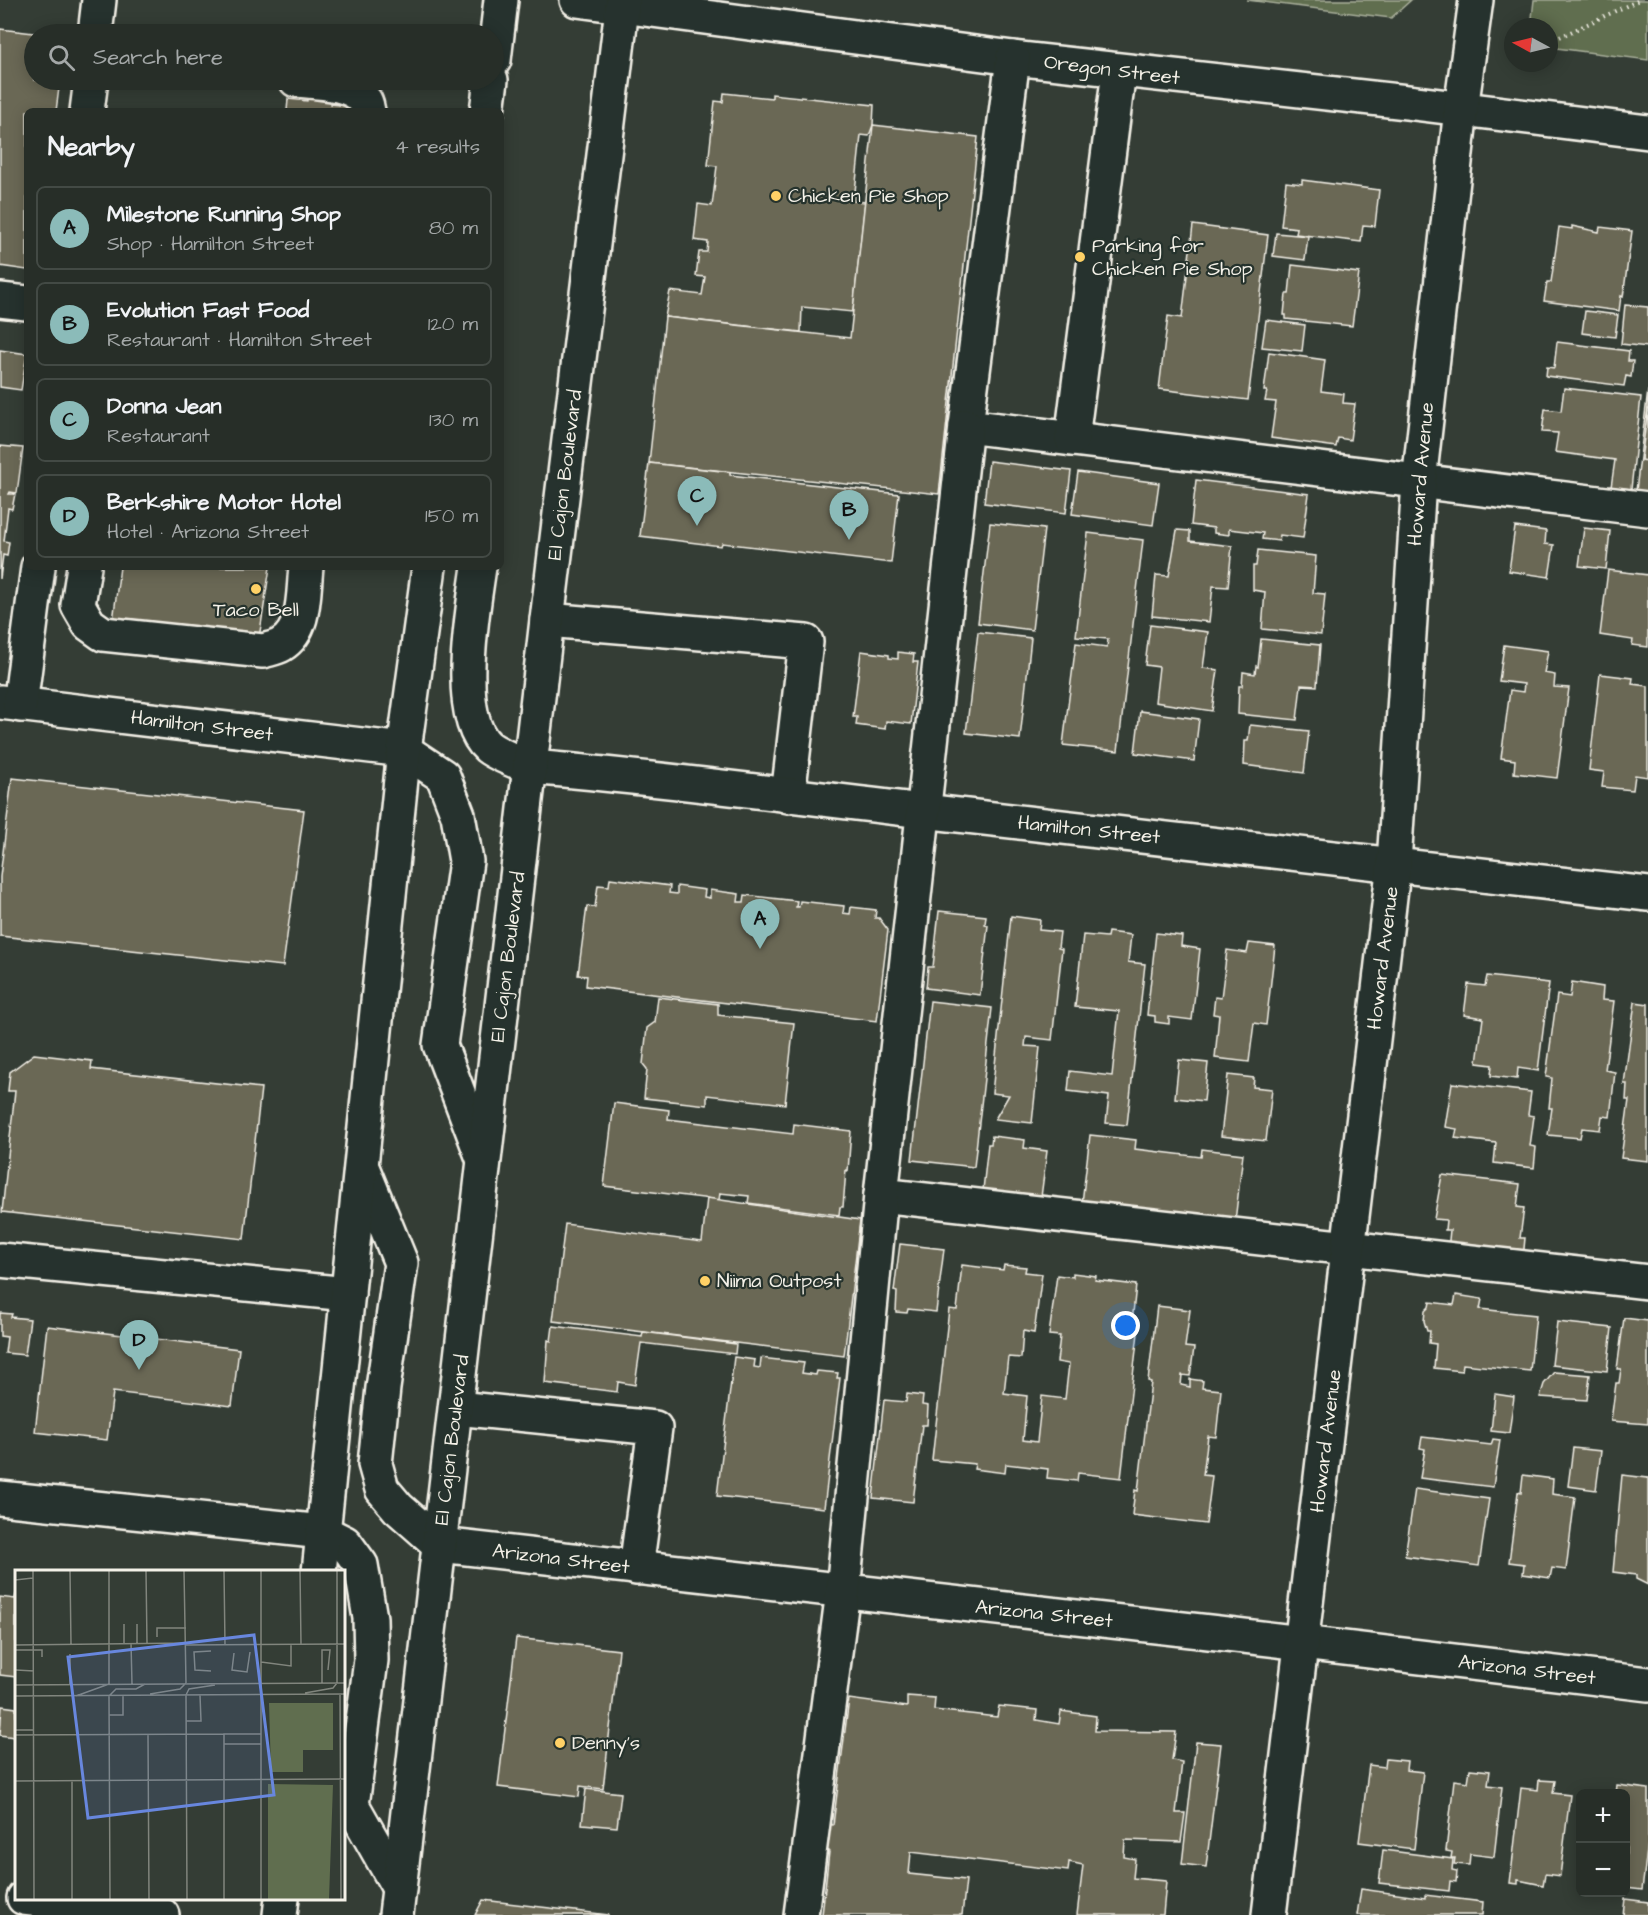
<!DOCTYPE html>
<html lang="en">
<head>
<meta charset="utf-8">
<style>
	body { margin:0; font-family:"Architects Daughter",sans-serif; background:#2f3630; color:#f1f3f6 }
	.controls { position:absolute; right:18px; bottom:18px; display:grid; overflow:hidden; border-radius:9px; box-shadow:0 3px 15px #0003 }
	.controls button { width:54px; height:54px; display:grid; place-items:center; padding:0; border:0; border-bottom:2px solid #434a45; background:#272e28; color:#f1f3f6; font:30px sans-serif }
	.compass { position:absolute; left:1504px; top:18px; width:54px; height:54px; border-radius:50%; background:#272e28; box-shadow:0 3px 15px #0003; rotate:277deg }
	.you { position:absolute; left:1126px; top:1326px; width:21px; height:21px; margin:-15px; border:4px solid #fff; border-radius:50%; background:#1a73e8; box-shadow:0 0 0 9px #1a73e833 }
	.badge { display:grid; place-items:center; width:39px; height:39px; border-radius:50%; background:#8bbbb9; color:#111; font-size:20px; font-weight:700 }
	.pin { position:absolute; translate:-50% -50px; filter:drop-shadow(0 2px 3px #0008) }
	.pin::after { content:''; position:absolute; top:32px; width:21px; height:18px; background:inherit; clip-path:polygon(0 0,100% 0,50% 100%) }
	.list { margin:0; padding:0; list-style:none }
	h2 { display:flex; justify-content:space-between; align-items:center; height:78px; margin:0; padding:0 24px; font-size:26px }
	h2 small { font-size:20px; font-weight:400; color:#a4a8a8 }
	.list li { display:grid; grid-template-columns:39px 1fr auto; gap:18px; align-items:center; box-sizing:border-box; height:84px; margin:0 12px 12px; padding:0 12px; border:2px solid #434a45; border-radius:9px }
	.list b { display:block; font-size:22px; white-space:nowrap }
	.list p { margin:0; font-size:20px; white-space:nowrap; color:#a4a8a8 }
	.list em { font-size:20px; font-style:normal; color:#a4a8a8 }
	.icon { flex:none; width:33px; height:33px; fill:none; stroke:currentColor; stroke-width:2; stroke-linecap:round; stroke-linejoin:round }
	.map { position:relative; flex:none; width:1648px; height:1915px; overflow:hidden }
	.search { position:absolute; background:#272e28; box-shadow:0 3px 15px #0003; left:24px; top:24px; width:480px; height:66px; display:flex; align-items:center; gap:15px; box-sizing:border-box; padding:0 21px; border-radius:33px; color:#a4a8a8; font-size:22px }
	.panel { position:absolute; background:#272e28; box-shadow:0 3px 15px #0003; left:24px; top:108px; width:480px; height:462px; border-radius:9px }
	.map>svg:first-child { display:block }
	.green { fill:#606e4f; stroke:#aab09c; stroke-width:1.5 }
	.building { fill:#6b6754; stroke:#f4f1e8; stroke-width:1.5 }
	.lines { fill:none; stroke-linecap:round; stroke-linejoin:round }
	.minor-casing { stroke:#f4f1e8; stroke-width:38 }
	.major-casing { stroke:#f4f1e8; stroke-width:38 }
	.path { stroke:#f4f1e8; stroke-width:4; stroke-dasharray:1.5 4.5; stroke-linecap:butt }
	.minor { stroke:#26332d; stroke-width:33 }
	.major { stroke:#26332d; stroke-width:33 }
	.poi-dot { fill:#ffd166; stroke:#26332d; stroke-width:2 }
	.labels { text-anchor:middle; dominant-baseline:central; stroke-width:4.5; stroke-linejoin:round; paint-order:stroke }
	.street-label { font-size:20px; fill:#f4f1e8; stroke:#26332d }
	.poi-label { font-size:20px; fill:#f4f1e8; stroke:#26332d; text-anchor:start }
	.inset-road { fill:none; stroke:#81857d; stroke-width:1.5 }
	.view { fill:#6887de; fill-opacity:0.15; stroke:#6887de; stroke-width:3 }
	.inset-edge { fill:none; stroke:#f4f1e8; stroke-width:3 }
</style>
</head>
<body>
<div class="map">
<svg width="1648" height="1915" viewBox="0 0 1648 1915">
	<rect width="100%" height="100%" fill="#343d35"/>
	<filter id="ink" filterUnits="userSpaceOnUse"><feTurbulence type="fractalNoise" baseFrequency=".0167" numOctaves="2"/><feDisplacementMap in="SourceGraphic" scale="12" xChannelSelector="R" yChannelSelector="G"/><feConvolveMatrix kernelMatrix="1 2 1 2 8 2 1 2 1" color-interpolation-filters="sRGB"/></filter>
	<g filter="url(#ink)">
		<g class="green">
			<polygon points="1247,0 1411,0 1391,18"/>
			<polygon points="1534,0 1648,0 1648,60 1549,47 1549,27 1531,27"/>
		</g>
		<g class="building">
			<polygon points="0,29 42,34 34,34 34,80 60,80 56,111 27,111 27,270 0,266"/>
			<polygon points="308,92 332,95 331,104 350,106 350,111 287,111 288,99 307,101"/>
			<polygon points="724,93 772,98 772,94 874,105 873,125 869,136 861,135 854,201 865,202 853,312 802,307 801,332 665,317 670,291 702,295 705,277 696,276 699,252 707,252 708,242 694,240 698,204 712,206 717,166 708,165 715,101 723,102"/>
			<polygon points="873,125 978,137 939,494 649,463 665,317 850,338"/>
			<polygon points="1302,180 1379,190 1375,226 1363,225 1361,242 1296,234 1297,228 1281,226 1286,182 1302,184"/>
			<polygon points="1193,225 1268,235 1248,400 1159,389 1168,316 1182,318"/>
			<polygon points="1572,226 1599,232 1600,227 1632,231 1623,297 1621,296 1619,311 1544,301 1547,282 1551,282 1559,227 1572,229"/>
			<polygon points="1276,233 1308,236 1305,260 1273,256"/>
			<polygon points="1292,265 1359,273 1352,326 1286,319 1286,315 1284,315 1286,294 1289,294"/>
			<polygon points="1625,305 1648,307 1648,347 1621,344"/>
			<polygon points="1585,311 1618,315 1615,337 1582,333"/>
			<polygon points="1266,320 1305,325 1302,351 1262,347"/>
			<polygon points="1557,342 1629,351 1628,361 1633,361 1631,377 1626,376 1624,386 1546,376 1547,367 1554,368"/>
			<polygon points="0,350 27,354 21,390 0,387"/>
			<polygon points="1269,352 1325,360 1321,391 1344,394 1343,403 1355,404 1350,440 1338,438 1336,447 1271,438 1276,402 1265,401 1267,391 1264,391"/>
			<polygon points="1564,388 1641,397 1631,489 1611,487 1615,460 1555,452 1558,433 1542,432 1545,409 1561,411"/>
			<polygon points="1648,390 1648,509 1634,508"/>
			<polygon points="1648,408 1648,461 1641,460"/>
			<polygon points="0,446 23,448 17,493 10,492 9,494 15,494 12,509 8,508 4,541 9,542 7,556 3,555 0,579"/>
			<polygon points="989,461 1071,471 1066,513 984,503"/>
			<polygon points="649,463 730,472 730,475 899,494 891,563 722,543 721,546 640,536"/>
			<polygon points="1078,472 1159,483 1153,525 1072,514"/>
			<polygon points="1196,480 1309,494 1303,538 1280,535 1279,541 1262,539 1263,533 1229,529 1229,535 1214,533 1214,528 1191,525"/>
			<polygon points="990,523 1044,529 1032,630 978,623"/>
			<polygon points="1515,527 1546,531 1545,544 1554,545 1549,577 1509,571"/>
			<polygon points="1584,528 1610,531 1606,569 1579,566"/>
			<polygon points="1177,530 1190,531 1190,541 1232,546 1228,587 1213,586 1209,622 1152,616 1156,575 1169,576"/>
			<polygon points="1088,533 1143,540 1118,751 1063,745 1076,643 1107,647 1108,639 1076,636"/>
			<polygon points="1258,550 1316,556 1313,593 1325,594 1321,635 1262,629 1265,592 1253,590 1253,566 1256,566"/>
			<polygon points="120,567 270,567 259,638 113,621"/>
			<polygon points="1608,570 1648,575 1648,647 1632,645 1633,640 1600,635"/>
			<polygon points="1150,625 1208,632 1203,668 1218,670 1212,711 1155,702 1159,667 1145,665"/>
			<polygon points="978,632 1031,638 1020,739 966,733"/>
			<polygon points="1261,639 1320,645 1317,686 1301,685 1297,720 1238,714 1239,686 1242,686 1243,672 1255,674 1256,666 1258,667"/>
			<polygon points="1504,645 1548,651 1544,673 1555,675 1554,687 1569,688 1557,778 1514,773 1515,760 1501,758 1510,690 1523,692 1524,684 1499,681"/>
			<polygon points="861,651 889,655 889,658 898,659 898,652 914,654 913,662 918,662 911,724 886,721 885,729 856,725 857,717 853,717"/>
			<polygon points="1600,674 1633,678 1632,684 1648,686 1648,777 1635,775 1633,790 1602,787 1604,772 1589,770"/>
			<polygon points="1140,711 1199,719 1194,761 1135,753"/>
			<polygon points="1250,725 1309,731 1304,773 1244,765 1245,741 1248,741"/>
			<polygon points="12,778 304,810 283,966 0,936 0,877"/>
			<polygon points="610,878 670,886 669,893 677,894 677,886 705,890 704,897 710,898 710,890 739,894 738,902 744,902 745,895 797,901 796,907 799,907 800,901 844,906 843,913 850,914 851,907 876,910 875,918 879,918 888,930 877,1021 586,986 587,976 578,975 587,906 595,907 598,885 609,886"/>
			<polygon points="939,911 986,916 985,924 988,925 980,995 926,988 928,967 933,967"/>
			<polygon points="1011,916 1040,920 1039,930 1060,932 1058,948 1062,949 1052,1040 1026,1037 1025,1046 1040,1047 1032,1123 995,1119 1009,1095 992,1093"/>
			<polygon points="1108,932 1131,935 1128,962 1145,964 1127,1125 1106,1123 1109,1096 1068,1091 1070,1071 1112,1076 1119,1011 1075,1007 1083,935 1107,937"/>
			<polygon points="1156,933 1182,936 1181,946 1200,949 1192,1020 1169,1017 1169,1024 1155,1022 1155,1016 1147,1015"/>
			<polygon points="1249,943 1275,946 1266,1025 1254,1023 1249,1062 1215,1058 1219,1015 1213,1014 1215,997 1221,998 1227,950 1247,953"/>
			<polygon points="1487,976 1549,983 1538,1071 1518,1068 1517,1079 1491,1076 1492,1065 1477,1063 1483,1018 1464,1015 1468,984 1485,986"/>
			<polygon points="1572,982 1603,987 1602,1000 1614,1001 1605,1070 1615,1072 1610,1117 1602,1116 1600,1130 1582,1128 1580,1138 1548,1135 1552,1108 1549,1108 1552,1078 1546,1077 1557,995 1570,997"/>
			<polygon points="658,997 718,1004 718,1015 794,1023 785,1104 707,1095 707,1105 644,1098 647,1069 643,1064 647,1028 655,1022"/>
			<polygon points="930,1001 992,1008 974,1167 912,1160"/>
			<polygon points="1635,1002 1648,1004 1648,1161 1621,1158 1629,1100 1626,1100 1627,1084 1624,1084"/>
			<polygon points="34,1054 92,1061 91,1069 261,1088 244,1239 2,1212 15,1091 8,1091 10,1072"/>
			<polygon points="1179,1060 1208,1063 1204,1101 1175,1098"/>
			<polygon points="1228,1075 1254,1078 1253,1087 1272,1089 1266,1141 1221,1136"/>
			<polygon points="1452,1083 1531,1092 1528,1115 1534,1116 1530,1146 1536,1147 1534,1168 1494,1163 1496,1143 1455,1138 1457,1129 1445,1127"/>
			<polygon points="614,1103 669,1110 668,1119 793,1134 794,1124 851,1131 848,1171 846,1170 843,1207 840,1207 839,1215 748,1203 749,1196 720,1193 719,1200 604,1186"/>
			<polygon points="1090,1135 1136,1140 1135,1149 1201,1157 1202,1149 1243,1154 1235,1221 1082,1203"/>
			<polygon points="992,1136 1025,1140 1024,1148 1047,1151 1041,1197 983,1190 988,1144 991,1144"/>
			<polygon points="1442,1175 1520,1184 1517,1207 1524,1208 1520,1238 1525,1238 1523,1259 1448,1250 1450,1230 1445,1230 1446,1220 1434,1219"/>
			<polygon points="707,1198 860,1220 844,1356 553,1321 565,1224 702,1242"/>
			<polygon points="900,1244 944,1249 936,1312 908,1309 907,1313 896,1312 897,1292 894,1291"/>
			<polygon points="962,1265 1003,1270 1004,1265 1026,1267 1025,1272 1042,1274 1034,1333 1023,1331 1021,1358 1008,1357 1004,1393 1027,1396 1023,1440 1037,1442 1042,1396 1065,1399 1069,1364 1057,1362 1060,1336 1049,1335 1057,1275 1073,1277 1073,1273 1096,1276 1095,1280 1136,1285 1131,1332 1138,1333 1121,1478 1078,1473 1077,1481 1047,1478 1048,1469 1006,1464 1005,1473 974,1469 975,1464 932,1460 949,1309 957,1310"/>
			<polygon points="1456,1295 1482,1299 1480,1309 1536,1315 1530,1371 1463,1364 1462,1371 1434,1368 1436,1344 1429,1343 1430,1331 1427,1331 1424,1321 1425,1311 1429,1307 1430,1302 1454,1305"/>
			<polygon points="1157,1306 1190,1310 1185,1347 1194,1348 1190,1376 1182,1375 1181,1385 1190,1387 1190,1379 1203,1381 1202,1388 1221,1390 1216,1437 1208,1436 1203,1475 1212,1476 1206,1524 1132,1515 1135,1490 1138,1491 1151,1382 1148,1381"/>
			<polygon points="0,1313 12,1314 11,1317 30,1319 25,1355 5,1353 7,1337 0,1336"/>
			<polygon points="1624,1318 1648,1321 1648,1424 1611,1421 1616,1383 1619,1383 1621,1369 1617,1369"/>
			<polygon points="1557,1322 1612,1328 1607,1371 1552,1365"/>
			<polygon points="47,1326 239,1349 232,1406 113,1392 107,1440 35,1432"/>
			<polygon points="553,1326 642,1337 643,1332 736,1344 735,1354 641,1343 635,1385 618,1382 617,1392 545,1383 548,1340 551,1341"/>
			<polygon points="734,1357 755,1360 754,1367 760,1368 761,1358 804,1363 802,1373 816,1375 817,1371 838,1373 837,1378 840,1378 824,1508 717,1496"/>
			<polygon points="1554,1372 1590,1375 1587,1400 1540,1397 1544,1384"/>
			<polygon points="907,1394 923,1396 922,1405 928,1406 927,1425 922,1425 913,1502 873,1498 884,1400 906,1402"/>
			<polygon points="1495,1394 1514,1397 1509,1433 1491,1431"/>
			<polygon points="1422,1437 1491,1445 1493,1439 1500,1440 1493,1487 1420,1478 1425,1449 1420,1448"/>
			<polygon points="1573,1448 1601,1451 1596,1490 1568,1486"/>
			<polygon points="1523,1475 1553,1479 1552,1494 1575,1497 1566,1570 1552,1568 1550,1578 1523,1574 1524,1564 1509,1562 1518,1492 1521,1493"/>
			<polygon points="1622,1475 1648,1478 1648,1585 1636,1579 1636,1575 1613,1572"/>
			<polygon points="1415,1489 1489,1499 1479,1566 1405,1556"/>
			<polygon points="16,1594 16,1677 0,1675 0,1597 15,1599"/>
			<polygon points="516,1638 619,1650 603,1789 580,1786 579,1797 498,1787"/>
			<polygon points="907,1696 935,1698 934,1710 997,1717 999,1706 1037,1710 1036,1720 1059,1724 1061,1711 1096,1716 1095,1731 1176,1732 1172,1760 1182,1762 1176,1813 1185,1813 1181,1842 1125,1840 1124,1857 1135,1859 1133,1878 1166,1881 1163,1915 1077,1915 1083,1865 1069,1862 1068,1871 911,1852 909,1874 966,1880 962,1915 822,1915 829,1852 820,1850 821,1824 833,1825 849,1699 907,1707"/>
			<polygon points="2,1706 16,1708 16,1739 14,1739 15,1737 0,1735"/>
			<polygon points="1196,1742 1221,1744 1206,1867 1182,1864"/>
			<polygon points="1386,1759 1407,1761 1406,1770 1423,1772 1414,1849 1359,1842 1369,1765 1385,1767"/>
			<polygon points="1470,1769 1490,1771 1488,1785 1502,1787 1494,1857 1470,1854 1469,1865 1454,1864 1455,1858 1451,1858 1452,1852 1446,1851 1454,1780 1468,1782"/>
			<polygon points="1539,1780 1555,1781 1553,1793 1570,1795 1560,1876 1545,1874 1543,1885 1518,1880 1518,1884 1510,1883 1521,1788 1538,1790"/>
			<polygon points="1617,1785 1648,1789 1648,1842 1642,1890 1626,1888 1626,1794 1616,1794"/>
			<polygon points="586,1789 621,1793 617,1827 582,1824"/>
			<polygon points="1383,1850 1453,1859 1452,1870 1457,1871 1456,1882 1450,1881 1449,1891 1379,1883"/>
			<polygon points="1361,1889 1425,1898 1425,1895 1483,1902 1482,1915 1357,1915"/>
			<polygon points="1625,1899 1648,1902 1648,1915 1623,1915"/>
			<polygon points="483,1900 609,1915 475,1915"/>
		</g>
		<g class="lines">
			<g class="minor-casing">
				<g id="minor">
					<polyline points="577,0 1013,58 1407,102 1648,132"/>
					<polyline points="95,34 99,0"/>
					<polyline points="1013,58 966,426 1648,509"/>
					<path d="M296,80C316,82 353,82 365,101C367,104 367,108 368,111"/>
					<polyline points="87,111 91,80"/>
					<polyline points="0,300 27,303"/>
					<polyline points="1072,439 1119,71"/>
					<path d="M84,567L78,605L89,624L103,634L263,651C269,649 276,648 281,645C306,630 303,593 306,567"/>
					<polyline points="547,620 806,642 788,796"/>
					<polyline points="0,702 404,750"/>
					<polyline points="20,705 38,567"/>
					<path d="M530,767C662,778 792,796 923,811C1165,838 1407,865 1648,894"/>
					<polyline points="881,1195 1648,1282"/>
					<polyline points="0,1260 348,1294"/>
					<polyline points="456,1408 655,1428 636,1568"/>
					<polyline points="0,1498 323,1532"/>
					<polyline points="440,1545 1218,1633 1648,1684"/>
					<polyline points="24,1898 162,1915"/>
					<polyline points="801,1915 843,1591 881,1195 966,426"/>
					<polyline points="1269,1915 1394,863 1419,482 1461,109 1476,0"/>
				</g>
			</g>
			<g class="major-casing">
				<g id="major">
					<polyline points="494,60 501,0"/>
					<polyline points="487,111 491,80"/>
					<path d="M479,567C473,610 453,716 488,747C498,755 518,762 530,767"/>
					<polyline points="404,750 443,776 458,815 466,861 440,1045 483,1158"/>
					<polyline points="363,1170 401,1263 383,1388 375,1464 382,1489 398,1508 440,1545"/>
					<polyline points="323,1532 345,1543 361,1565 370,1618 371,1660 352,1805 399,1888"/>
					<polyline points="319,1572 404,750 429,567"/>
					<polyline points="280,1915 282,1898"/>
					<polyline points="396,1915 547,620 623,0"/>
				</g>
			</g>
			<polyline class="path" points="1549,42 1639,0"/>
			<use href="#minor" class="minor"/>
			<use href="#major" class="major"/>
		</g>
	</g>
	<g class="poi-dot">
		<circle cx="776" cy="196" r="6"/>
		<circle cx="1080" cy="257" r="6"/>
		<circle cx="256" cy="589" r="6"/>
		<circle cx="705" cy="1281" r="6"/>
		<circle cx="560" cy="1743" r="6"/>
	</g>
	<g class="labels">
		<g class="street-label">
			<text transform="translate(1112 70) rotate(7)">Oregon Street</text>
			<text transform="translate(1421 474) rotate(-85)">Howard Avenue</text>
			<text transform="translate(565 475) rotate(-83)">El Cajon Boulevard</text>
			<text transform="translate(202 726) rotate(7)">Hamilton Street</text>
			<text transform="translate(1089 830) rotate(6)">Hamilton Street</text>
			<text transform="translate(508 957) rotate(-83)">El Cajon Boulevard</text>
			<text transform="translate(1383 958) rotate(-83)">Howard Avenue</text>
			<text transform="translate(452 1440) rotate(-83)">El Cajon Boulevard</text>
			<text transform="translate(1326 1441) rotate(-83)">Howard Avenue</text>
			<text transform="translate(561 1559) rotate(7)">Arizona Street</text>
			<text transform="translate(1044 1614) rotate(6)">Arizona Street</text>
			<text transform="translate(1527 1670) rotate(7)">Arizona Street</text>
		</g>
		<g class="poi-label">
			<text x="788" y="196">Chicken Pie Shop</text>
			<text x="1092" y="246">Parking for<tspan x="1092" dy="23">Chicken Pie Shop</tspan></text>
			<text x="256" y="610" text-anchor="middle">Taco Bell</text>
			<text x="717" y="1281">Niima Outpost</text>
			<text x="572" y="1743">Denny's</text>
		</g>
	</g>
	<g transform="translate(15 1570)">
		<rect width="330" height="330" fill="#343d35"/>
		<path d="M254,133H318V180H288V202H256ZM253,214L318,215L314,329H253Z" fill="#606e4f"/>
		<path class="inset-road" d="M18,1L19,329M55,1L56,74M94,1V114M131,1L132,73M169,1L171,113M209,1L210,75M285,1L286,74M0,10L18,8M109,54V73M142,67V58H171M116,73L117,114M122,73V54M0,75L171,73M171,75L330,74M0,80H27V87M196,81L179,82L180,100L196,101M219,83L217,100L232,102L235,82M55,84V115M246,92L276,96V74M1,100L19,101M307,113V80H315L313,100M322,113V1M0,115L330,113M290,123L318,118L322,113M135,124L165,119L171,113M325,124L326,329M171,125L172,329M171,125L174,119L200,115M0,126L330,124M61,126L94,114M94,126L95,329M94,126L101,119H121L130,114M94,145H108V126M171,151H186L185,125M0,160H19M0,165L209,164M133,165L134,329M209,174H246M0,211L330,209M57,211V329M209,329V164H246M246,329V1"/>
		<path class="view" d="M239,65L259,225L73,248L53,87Z"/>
		<rect width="330" height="330" class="inset-edge"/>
	</g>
</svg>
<div class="controls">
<button>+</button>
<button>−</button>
</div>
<svg class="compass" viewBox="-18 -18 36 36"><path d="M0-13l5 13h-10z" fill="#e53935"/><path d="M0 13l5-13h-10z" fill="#a4a8a8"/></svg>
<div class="you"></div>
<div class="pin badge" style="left:760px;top:949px">A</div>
<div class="pin badge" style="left:849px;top:540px">B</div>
<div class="pin badge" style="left:697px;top:526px">C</div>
<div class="pin badge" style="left:139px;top:1370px">D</div>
<div class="search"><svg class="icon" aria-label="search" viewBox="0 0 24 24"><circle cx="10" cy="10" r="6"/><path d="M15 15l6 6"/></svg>Search here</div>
<section class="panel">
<h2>Nearby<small>4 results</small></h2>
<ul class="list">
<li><span class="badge">A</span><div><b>Milestone Running Shop</b><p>Shop · Hamilton Street</p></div><em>80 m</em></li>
<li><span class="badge">B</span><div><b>Evolution Fast Food</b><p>Restaurant · Hamilton Street</p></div><em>120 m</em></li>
<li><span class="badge">C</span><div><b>Donna Jean</b><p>Restaurant</p></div><em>130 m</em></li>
<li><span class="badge">D</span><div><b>Berkshire Motor Hotel</b><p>Hotel · Arizona Street</p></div><em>150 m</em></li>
</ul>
</section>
</div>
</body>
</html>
